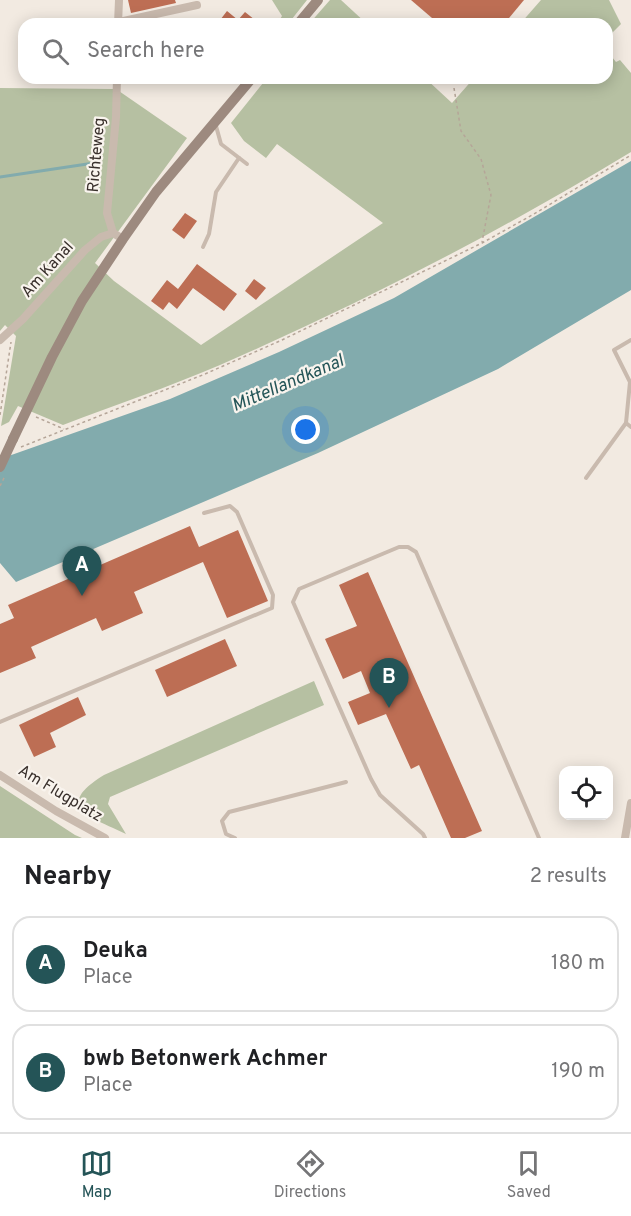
<!DOCTYPE html>
<html lang="en">
<head>
<meta charset="utf-8">
<style>
	body { margin:0; font-family:Overpass,sans-serif; background:#f2f2f2; color:#202124 }
	.controls { position:absolute; right:18px; bottom:18px; display:grid; overflow:hidden; border-radius:12px; box-shadow:0 3px 15px #0003 }
	.controls button { width:54px; height:54px; display:grid; place-items:center; padding:0; border:0; border-bottom:2px solid #e0e0e0; background:#fff; color:#202124; font:30px sans-serif }
	.you { position:absolute; left:306px; top:430px; width:21px; height:21px; margin:-15px; border:4px solid #fff; border-radius:50%; background:#1a73e8; box-shadow:0 0 0 9px #1a73e833 }
	.badge { display:grid; place-items:center; width:39px; height:39px; border-radius:50%; background:#245457; color:#fff; font-size:20px; font-weight:700 }
	.pin { position:absolute; translate:-50% -50px; filter:drop-shadow(0 2px 3px #0008) }
	.pin::after { content:''; position:absolute; top:32px; width:21px; height:18px; background:inherit; clip-path:polygon(0 0,100% 0,50% 100%) }
	.list { margin:0; padding:0; list-style:none }
	h2 { display:flex; justify-content:space-between; align-items:center; height:78px; margin:0; padding:0 24px; font-size:26px }
	h2 small { font-size:20px; font-weight:400; color:#757577 }
	.list li { display:grid; grid-template-columns:39px 1fr auto; gap:18px; align-items:center; box-sizing:border-box; height:96px; margin:0 12px 12px; padding:0 12px; border:2px solid #e0e0e0; border-radius:18px }
	.list b { display:block; font-size:22px; white-space:nowrap }
	.list p { margin:0; font-size:20px; white-space:nowrap; color:#757577 }
	.list em { font-size:20px; font-style:normal; color:#757577 }
	.icon { flex:none; width:33px; height:33px; fill:none; stroke:currentColor; stroke-width:2; stroke-linecap:round; stroke-linejoin:round }
	.map { position:relative; flex:none; width:631px; height:838px; overflow:hidden }
	.search { position:absolute; background:#fff; box-shadow:0 3px 15px #0003; left:18px; right:18px; top:18px; height:66px; display:flex; align-items:center; gap:15px; box-sizing:border-box; padding:0 21px; border-radius:18px; color:#757577; font-size:22px }
	.sheet { height:294px; background:#fff }
	nav { display:flex; justify-content:space-around; align-items:center; box-sizing:border-box; height:84px; border-top:2px solid #e0e0e0; background:#fff; font-size:16px; color:#757577 }
	nav a { display:grid; justify-items:center; gap:3px }
	nav .on { color:#245457 }
	.map>svg:first-child { display:block }
	.green { fill:#b6c0a2 }
	.water { fill:#82abad }
	.lines { fill:none; stroke-linecap:round; stroke-linejoin:round }
	.stream { stroke:#82abad; stroke-width:3 }
	.building { fill:#bd6e54 }
	.path { stroke:#b5a598; stroke-width:1.5; stroke-dasharray:3 3; stroke-linecap:butt }
	.service { stroke:#c9baae; stroke-width:4 }
	.minor { stroke:#c9baae; stroke-width:8 }
	.secondary { stroke:#9d8a7f; stroke-width:10 }
	.path-bridge { stroke:#b5a598; stroke-width:1.5; stroke-dasharray:3 3; stroke-linecap:butt }
	.secondary-bridge { stroke:#9d8a7f; stroke-width:10 }
	.labels { text-anchor:middle; dominant-baseline:central; stroke-width:4.5; stroke-linejoin:round; paint-order:stroke }
	.street-label { font-size:16px; fill:#39302c; stroke:#f9f4ee }
	.water-label { font-size:18px; font-style:italic; fill:#245457; stroke:#f9f4ee }
</style>
</head>
<body>
<div class="map">
<svg width="631" height="838" viewBox="0 0 631 838">
	<rect width="100%" height="100%" fill="#f2eae1"/>
	<g class="green">
		<polygon points="272,0 307,0 288,24 277,24 282,16"/>
		<polygon points="330,0 341,0 367,24 309,24"/>
		<polygon points="541,0 609,0 621,24 607,38 607,24 520,24"/>
		<path d="M607,51L616,62L620,60L631,73V152C499,232 362,303 220,365C169,387 115,405 63,425L18,406L9,422L1,426L16,336L5,325L0,331V88L116,89L187,138L95,263L114,281L201,345L383,223L277,144L266,158L244,141L231,123L267,78H425L452,103L474,78H607Z"/>
		<path d="M314,681L324,705L110,797L108,804L126,834C91,817 52,807 104,775Z"/>
		<polygon points="0,786 75,835 82,838 0,838"/>
	</g>
	<polygon class="water" points="631,161 631,290 498,369 318,453 16,582 0,563 0,459 170,399 279,352 394,298"/>
	<g class="lines">
		<polyline class="stream" points="0,177 94,163"/>
	</g>
	<g class="building">
		<polygon points="128,0 175,0 176,3 131,13"/>
		<polygon points="411,0 524,0 504,24 439,24"/>
		<polygon points="227,11 238,20 245,12 260,24 217,24"/>
		<polygon points="185,213 197,221 184,239 172,230"/>
		<polygon points="197,264 237,294 224,311 193,288 177,309 169,302 163,310 151,301 167,280 178,289"/>
		<polygon points="254,279 266,288 256,300 245,291"/>
		<polygon points="190,526 199,547 238,530 268,601 227,618 203,562 134,592 143,613 102,631 96,618 31,647 36,658 0,673 0,624 14,618 8,605"/>
		<polygon points="368,572 482,831 465,838 451,838 419,765 411,769 386,714 358,725 348,702 370,693 361,671 343,679 325,639 357,626 339,585"/>
		<polygon points="225,639 237,666 167,697 155,670"/>
		<polygon points="78,697 86,715 50,733 56,747 34,757 19,725"/>
	</g>
	<g class="lines">
		<g class="path">
			<polyline points="454,88 461,131 481,159 491,195 482,242"/>
			<polyline points="0,415 11,342"/>
			<polyline points="36,417 64,429"/>
			<polyline points="21,447 205,374 282,340 482,243 534,214 631,155"/>
		</g>
		<g class="service">
			<polyline points="216,126 221,144 247,164"/>
			<polyline points="203,247 209,234 216,192 239,158"/>
			<polyline points="626,423 630,382 614,350 631,340"/>
			<polyline points="586,478 626,423 631,427"/>
			<polyline points="0,722 272,608 273,595 237,512 230,506 204,513"/>
			<polyline points="235,838 226,834 222,821 229,812 346,782"/>
			<polyline points="425,838 423,834 380,795 371,779 293,602 299,589 399,547 408,547 416,552 539,838"/>
		</g>
		<g class="minor">
			<polyline points="119,22 197,5"/>
			<polyline points="118,24 119,0"/>
			<polyline points="113,233 107,213 116,117 117,78"/>
			<polyline points="0,340 23,319 85,250 101,237 113,233 123,239"/>
			<polyline points="0,775 56,811 105,838"/>
			<polyline points="625,838 631,803"/>
		</g>
		<g class="secondary">
			<polyline points="298,24 318,0"/>
			<polyline points="13,439 52,357 82,301 123,239 156,192 252,78"/>
		</g>
		<polyline class="path-bridge" points="0,486 5,476"/>
		<polyline class="secondary-bridge" points="0,467 13,439"/>
	</g>
	<g class="labels">
		<g class="street-label">
			<text transform="translate(97 155) rotate(-85)">Richteweg</text>
			<text transform="translate(48 270) rotate(-48)">Am Kanal</text>
			<text transform="translate(60 794) rotate(31)">Am Flugplatz</text>
		</g>
		<g class="water-label">
			<text transform="translate(288 384) rotate(-23)">Mittellandkanal</text>
		</g>
	</g>
</svg>
<div class="controls">
<button><svg class="icon" aria-label="locate" viewBox="0 0 24 24"><circle cx="12" cy="12" r="6"/><path d="M12 2v4M12 18v4M2 12h4M18 12h4"/></svg></button>
</div>
<div class="you"></div>
<div class="pin badge" style="left:82px;top:596px">A</div>
<div class="pin badge" style="left:389px;top:708px">B</div>
<div class="search"><svg class="icon" aria-label="search" viewBox="0 0 24 24"><circle cx="10" cy="10" r="6"/><path d="M15 15l6 6"/></svg>Search here</div>
</div>
<section class="sheet">
<h2>Nearby<small>2 results</small></h2>
<ul class="list">
<li><span class="badge">A</span><div><b>Deuka</b><p>Place</p></div><em>180 m</em></li>
<li><span class="badge">B</span><div><b>bwb Betonwerk Achmer</b><p>Place</p></div><em>190 m</em></li>
</ul>
</section>
<nav>
<a class="on"><svg class="icon" aria-label="map" viewBox="0 0 24 24"><path d="M3 6l6-2 6 2 6-2v14l-6 2-6-2-6 2zM9 4v14M15 6v14"/></svg>Map</a>
<a><svg class="icon" aria-label="directions" viewBox="0 0 24 24"><path d="M12 3l9 9-9 9-9-9zM9 14v-3h6M13 9l2 2-2 2"/></svg>Directions</a>
<a><svg class="icon" aria-label="saved" viewBox="0 0 24 24"><path d="M7 4h10v16l-5-4-5 4z"/></svg>Saved</a>
</nav>
</body>
</html>
